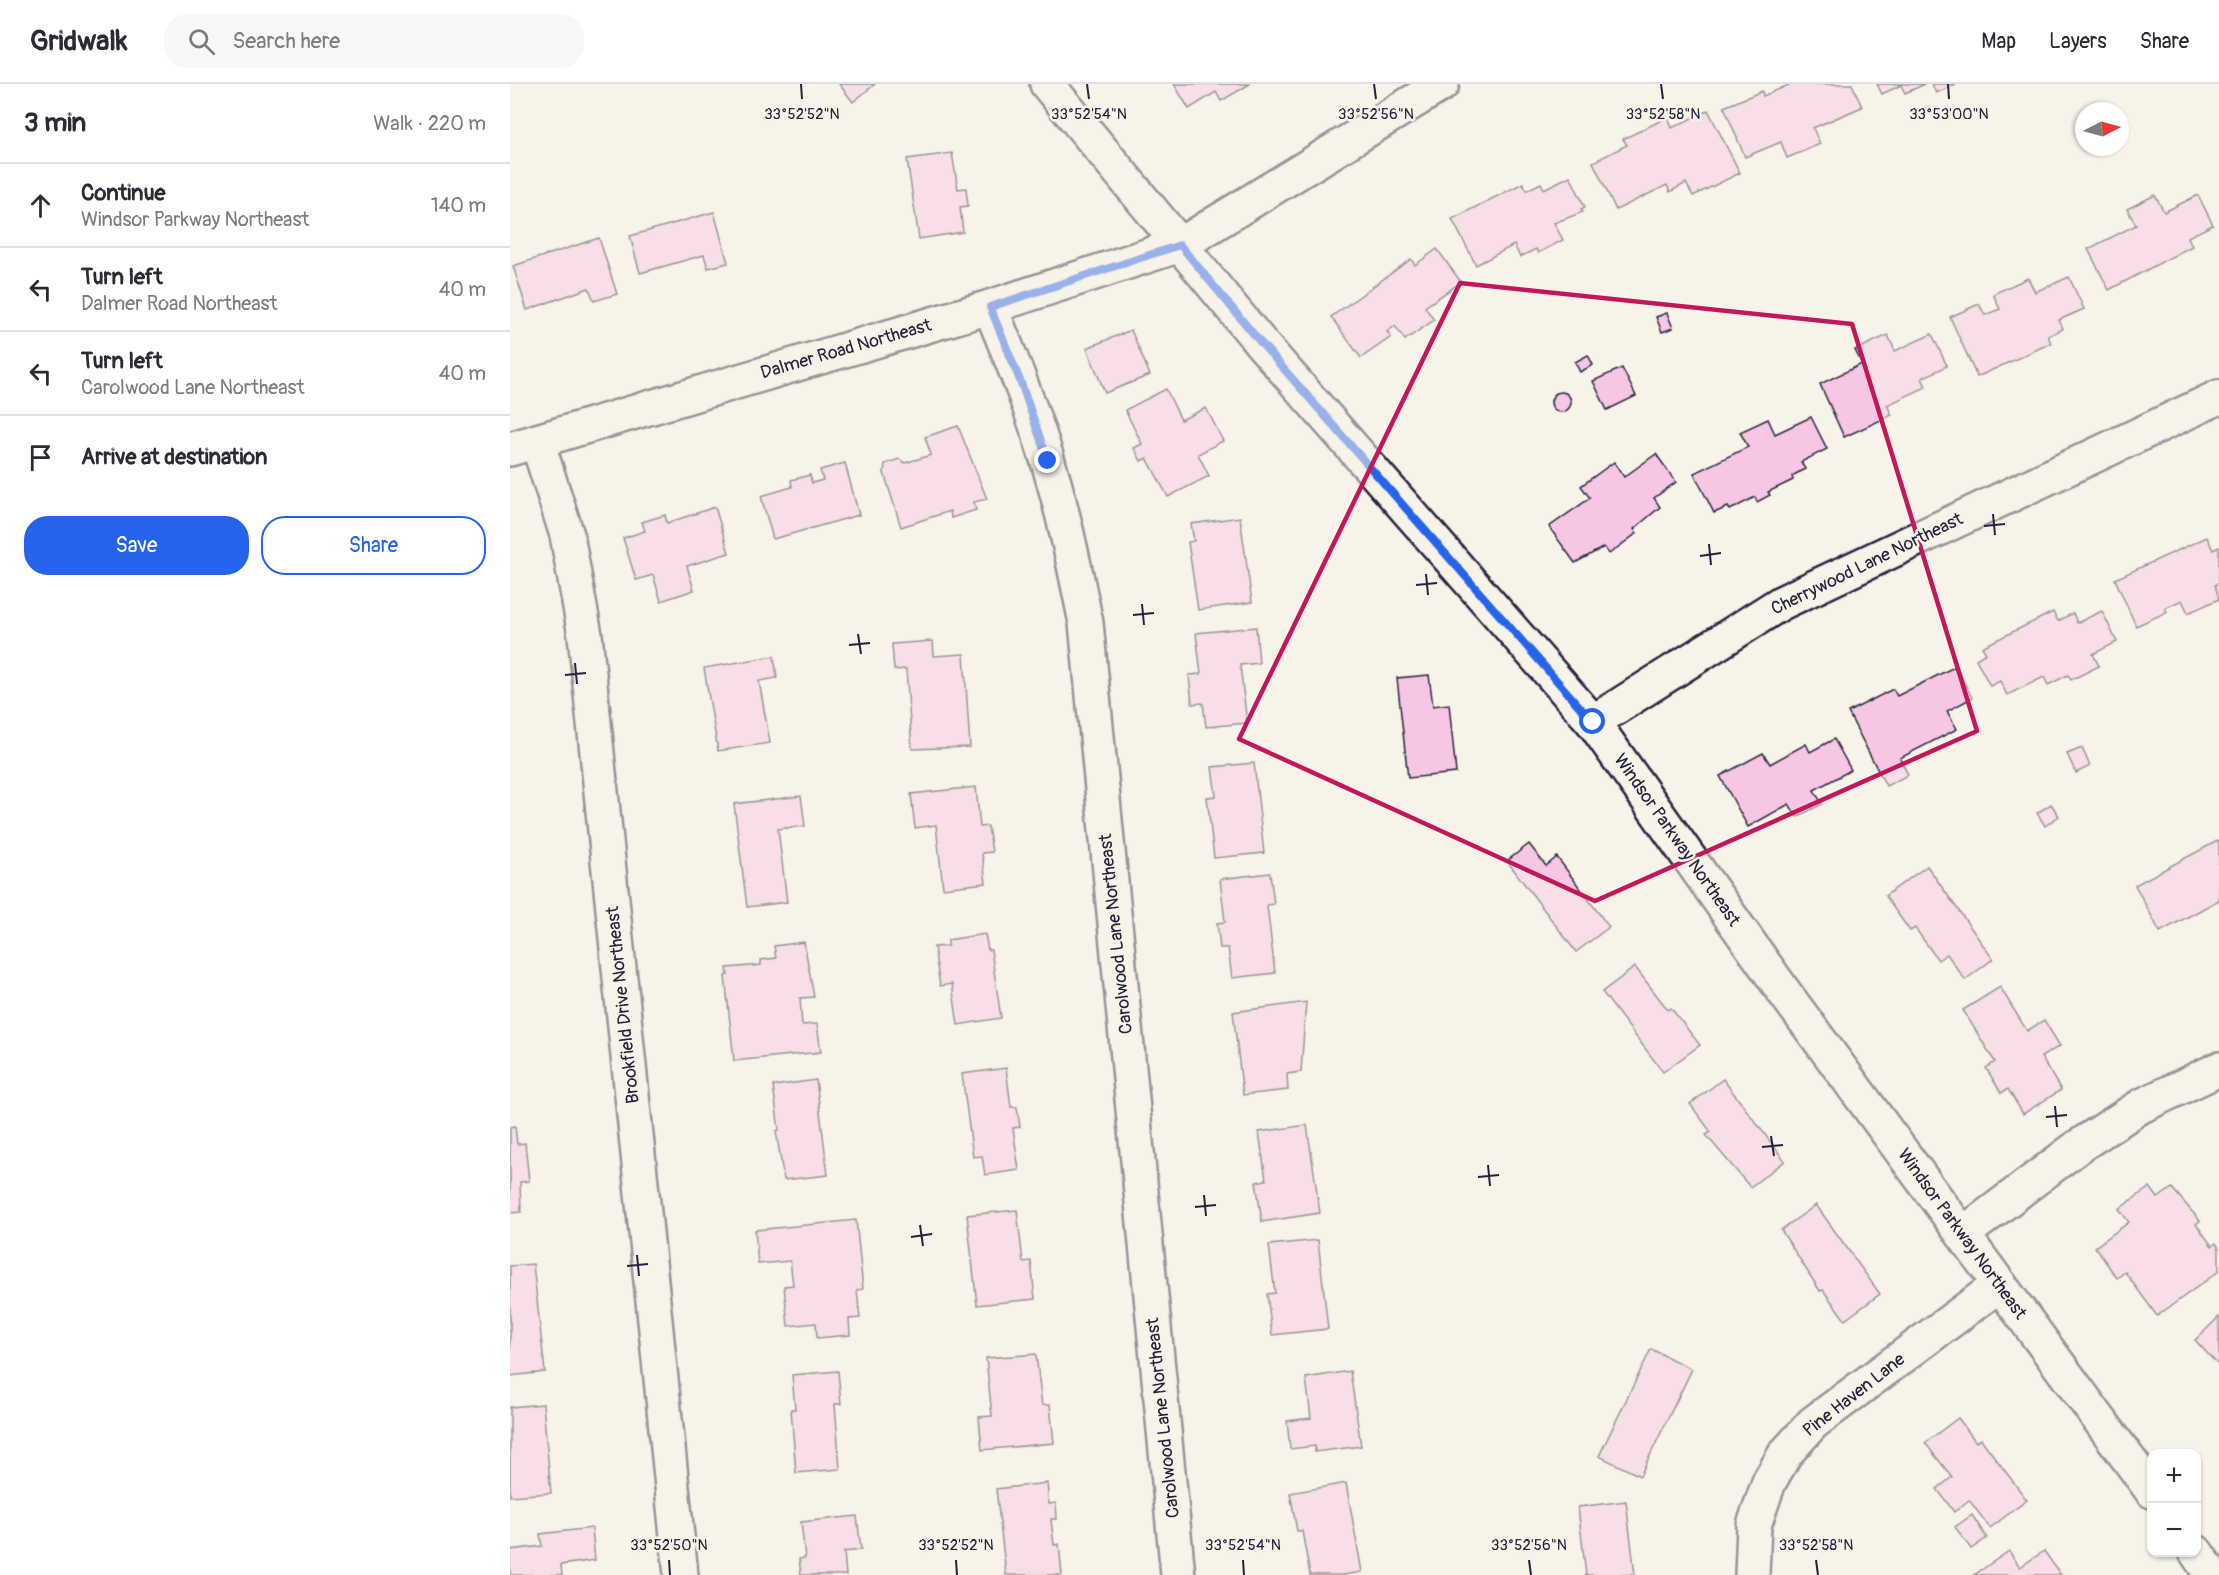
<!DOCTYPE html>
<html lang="en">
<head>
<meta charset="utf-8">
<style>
	body { margin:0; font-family:Pangolin,sans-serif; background:#f7f7f7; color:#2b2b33 }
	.controls { position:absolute; right:18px; bottom:18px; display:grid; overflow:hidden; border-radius:12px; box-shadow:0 2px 4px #0004 }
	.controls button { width:54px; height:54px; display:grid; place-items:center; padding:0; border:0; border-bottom:2px solid #e1e1e2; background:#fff; color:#2b2b33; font:30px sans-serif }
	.compass { position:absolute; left:1565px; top:18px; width:54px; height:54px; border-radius:50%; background:#fff; box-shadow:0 2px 4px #0004; rotate:84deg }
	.stop { position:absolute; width:18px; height:18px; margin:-14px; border:4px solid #2563eb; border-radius:50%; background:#fff }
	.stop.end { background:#2563eb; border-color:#fff; box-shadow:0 2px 6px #0008 }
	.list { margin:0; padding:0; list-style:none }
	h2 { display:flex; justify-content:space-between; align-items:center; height:78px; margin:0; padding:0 24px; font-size:26px }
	h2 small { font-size:20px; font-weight:400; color:#7c7c81 }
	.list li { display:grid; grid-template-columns:39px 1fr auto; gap:18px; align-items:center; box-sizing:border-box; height:84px; padding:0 24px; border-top:2px solid #e1e1e2 }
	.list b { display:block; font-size:22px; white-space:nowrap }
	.list p { margin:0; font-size:20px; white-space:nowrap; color:#7c7c81 }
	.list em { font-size:20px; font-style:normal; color:#7c7c81 }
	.actions { display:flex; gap:12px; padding:18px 24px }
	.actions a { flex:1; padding:14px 0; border:2px solid #2563eb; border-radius:24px; text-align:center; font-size:21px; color:#2563eb }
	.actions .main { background:#2563eb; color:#fff }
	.icon { flex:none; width:33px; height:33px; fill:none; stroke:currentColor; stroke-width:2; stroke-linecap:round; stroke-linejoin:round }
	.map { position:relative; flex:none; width:1709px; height:1491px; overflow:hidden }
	header { display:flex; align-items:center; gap:36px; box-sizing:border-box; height:84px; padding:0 30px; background:#fff; border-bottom:2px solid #e1e1e2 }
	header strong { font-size:28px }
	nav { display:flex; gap:33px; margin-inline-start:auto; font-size:21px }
	.search { width:420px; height:54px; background:#f7f7f7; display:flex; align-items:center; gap:15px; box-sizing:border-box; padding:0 21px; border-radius:24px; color:#7c7c81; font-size:22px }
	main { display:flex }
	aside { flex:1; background:#fff }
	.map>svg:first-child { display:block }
	.building { fill:#f8c6e5; stroke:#22223b; stroke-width:1.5 }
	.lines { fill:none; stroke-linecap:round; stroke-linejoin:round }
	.street-casing { stroke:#22223b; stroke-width:38 }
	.secondary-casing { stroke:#22223b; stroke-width:38 }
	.street { stroke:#f7f3e8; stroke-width:33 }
	.secondary { stroke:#f7f3e8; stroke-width:33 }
	.route { stroke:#2563eb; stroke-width:8 }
	.marked { fill:none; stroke:#c2185b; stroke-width:4.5; stroke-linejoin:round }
	.ticks { fill:none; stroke:#22223b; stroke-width:2 }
	.labels { text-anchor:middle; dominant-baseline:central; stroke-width:5; stroke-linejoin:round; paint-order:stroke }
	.street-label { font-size:18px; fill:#22223b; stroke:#f7f3e8 }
	.ticks-label { font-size:15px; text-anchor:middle; fill:#22223b; stroke:#f7f3e8; stroke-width:5; stroke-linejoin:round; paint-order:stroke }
</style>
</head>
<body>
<header>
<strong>Gridwalk</strong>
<div class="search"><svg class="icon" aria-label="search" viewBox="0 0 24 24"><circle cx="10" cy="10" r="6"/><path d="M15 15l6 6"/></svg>Search here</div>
<nav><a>Map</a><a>Layers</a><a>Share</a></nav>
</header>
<main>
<aside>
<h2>3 min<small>Walk · 220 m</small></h2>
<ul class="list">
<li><svg class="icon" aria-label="ahead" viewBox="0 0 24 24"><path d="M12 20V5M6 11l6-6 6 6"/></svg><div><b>Continue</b><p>Windsor Parkway Northeast</p></div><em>140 m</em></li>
<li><svg class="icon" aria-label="left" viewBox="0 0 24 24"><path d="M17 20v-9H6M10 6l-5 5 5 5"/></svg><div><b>Turn left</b><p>Dalmer Road Northeast</p></div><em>40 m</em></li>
<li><svg class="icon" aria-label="left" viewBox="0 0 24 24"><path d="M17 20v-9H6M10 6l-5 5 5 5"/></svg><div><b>Turn left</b><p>Carolwood Lane Northeast</p></div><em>40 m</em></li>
<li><svg class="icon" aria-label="arrive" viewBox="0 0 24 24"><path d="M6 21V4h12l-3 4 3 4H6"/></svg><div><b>Arrive at destination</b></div></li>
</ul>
<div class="actions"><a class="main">Save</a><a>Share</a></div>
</aside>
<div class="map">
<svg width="1709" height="1491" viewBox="0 0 1709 1491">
	<rect width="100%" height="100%" fill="#f7f3e8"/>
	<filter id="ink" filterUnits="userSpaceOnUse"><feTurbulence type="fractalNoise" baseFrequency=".0167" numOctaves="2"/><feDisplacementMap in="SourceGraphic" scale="12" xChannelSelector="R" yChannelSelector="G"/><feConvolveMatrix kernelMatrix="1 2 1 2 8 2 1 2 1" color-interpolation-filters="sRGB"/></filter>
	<g filter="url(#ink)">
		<g class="building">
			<polygon points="329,0 365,0 343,18"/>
			<polygon points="664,0 740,0 711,17 706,8 679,25"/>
			<polygon points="1281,0 1342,0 1352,23 1303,44 1310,60 1277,74 1271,58 1235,73 1214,23 1252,7 1253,12"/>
			<polygon points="1367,0 1415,0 1395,9 1391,1 1372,10"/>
			<polygon points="1422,0 1446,0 1426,9"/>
			<polygon points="1198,26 1230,89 1183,112 1176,99 1160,108 1157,101 1106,126 1083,78 1117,61 1113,55 1158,33 1162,44"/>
			<polygon points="442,69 448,105 456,104 458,122 450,123 453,148 409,155 397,75"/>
			<polygon points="1060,92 1075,123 1071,125 1073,128 1044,139 1053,156 1028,169 1026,165 1010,173 1004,161 966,181 942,135 1013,99 1017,106 1031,99 1034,105"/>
			<polygon points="1645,111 1654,128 1688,111 1703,141 1678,153 1682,162 1599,206 1578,165 1626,141 1617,125"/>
			<polygon points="204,128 218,179 198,184 194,171 130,189 120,152"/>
			<polygon points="89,154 107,210 84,217 79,204 17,226 3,182"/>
			<polygon points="927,165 951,198 915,223 924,236 895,256 885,242 877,248 881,253 851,274 821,233 901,175 905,181"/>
			<polygon points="1559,193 1574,225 1549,236 1553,245 1538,252 1541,259 1467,293 1440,233 1469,220 1475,231 1490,225 1483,210 1518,194 1525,208"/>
			<polygon points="1157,229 1163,244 1152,248 1146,233"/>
			<polygon points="621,246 640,291 595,309 577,264"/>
			<polygon points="1422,250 1437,282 1412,294 1416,303 1377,321 1382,331 1334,353 1310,300 1352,280 1345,266 1378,251 1385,267"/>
			<polygon points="1078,271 1083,281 1070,288 1065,278"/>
			<polygon points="1112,284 1126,312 1097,326 1083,297"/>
			<polygon points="656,305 671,336 696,324 713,357 688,370 699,392 658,413 637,374 631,377 624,364 632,360 615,326"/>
			<circle cx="1051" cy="318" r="10"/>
			<polygon points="1301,333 1317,365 1291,378 1295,385 1282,392 1283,396 1258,408 1260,411 1247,418 1245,413 1220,426 1218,423 1204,429 1184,389 1238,363 1230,348 1258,335 1265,350"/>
			<polygon points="448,342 477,415 464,418 466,426 441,434 440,427 391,443 374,389 375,380 389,375 395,379 421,371 415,353"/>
			<polygon points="1146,370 1166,398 1144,414 1150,423 1124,445 1127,449 1099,470 1094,463 1065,479 1039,443 1080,414 1071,402 1104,378 1114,393"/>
			<polygon points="335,379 349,431 263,455 251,412 282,403 281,396 300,391 302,399 313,396 310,386"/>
			<polygon points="205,423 219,469 177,482 184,506 151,517 143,491 126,496 113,454 135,447 132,438 155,431 157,439"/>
			<polygon points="730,433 742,518 688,526 678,458 684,457 681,440"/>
			<polygon points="1697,453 1703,466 1709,463 1709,499 1705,501 1709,515 1678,529 1672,516 1655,524 1657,528 1626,542 1605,495"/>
			<polygon points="1592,527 1607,558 1583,570 1589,582 1561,596 1558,591 1538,601 1534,593 1497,611 1490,597 1480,602 1466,575 1476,569 1472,563 1543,528 1548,537 1563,529 1567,539"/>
			<polygon points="746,543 749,579 730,581 737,639 696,643 693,619 682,620 679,591 691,590 686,549"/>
			<polygon points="423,557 424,572 454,570 460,663 402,665 396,585 384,586 382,560"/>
			<polygon points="264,572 267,594 249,597 260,659 208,667 194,584"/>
			<polygon points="1446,582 1462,614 1437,627 1447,645 1390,674 1398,691 1376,702 1338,628 1383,605 1387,612"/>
			<polygon points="919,591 923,622 939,620 946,689 898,694 887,594"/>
			<polygon points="1324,655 1341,686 1304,706 1312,720 1287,733 1279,720 1238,743 1210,692 1253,669 1260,680 1296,660 1300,668"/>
			<polygon points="1572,664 1580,682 1566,689 1557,670"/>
			<polygon points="744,679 754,769 704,774 697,713 706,712 702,683"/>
			<polygon points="466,703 470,743 478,742 482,768 472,769 476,799 433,804 426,741 405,744 401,710"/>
			<polygon points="291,712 295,742 268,745 277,818 237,823 224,720"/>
			<polygon points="1541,720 1549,732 1535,742 1527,729"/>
			<polygon points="1709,756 1709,816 1650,848 1625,801"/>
			<polygon points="1019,760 1036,782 1047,773 1099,843 1066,868 997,777"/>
			<polygon points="1417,782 1483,875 1455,896 1437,870 1428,876 1405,844 1400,847 1375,812"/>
			<polygon points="760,789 764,820 757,821 765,889 722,894 718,864 710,864 707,839 715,838 710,795"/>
			<polygon points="475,850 478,866 481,866 491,934 448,941 442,900 430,902 424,863 438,862 438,856"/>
			<polygon points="294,858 304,913 290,914 292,941 307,940 311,968 224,977 215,892 218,891 217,884 251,881 251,876 266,874 264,862"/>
			<polygon points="1125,883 1158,926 1161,924 1190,961 1153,988 1092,908"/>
			<polygon points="1490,903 1517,947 1534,936 1550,962 1531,973 1551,1006 1513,1030 1498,1005 1491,1009 1476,984 1485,978 1453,926"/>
			<polygon points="796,918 791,988 777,990 778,1006 733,1011 723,928"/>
			<polygon points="496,984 501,1023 507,1023 510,1043 503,1044 509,1086 475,1091 472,1072 463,1073 452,990"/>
			<polygon points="1213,995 1275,1077 1240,1103 1196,1051 1201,1048 1180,1020"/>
			<polygon points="306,996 318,1091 274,1096 266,1047 269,1046 263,1002"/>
			<polygon points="797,1041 810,1129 752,1138 746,1098 756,1096 749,1048"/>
			<polygon points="5,1042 7,1060 15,1059 19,1097 10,1098 11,1128 0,1129 0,1043"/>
			<polygon points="1640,1103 1648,1114 1662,1104 1690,1137 1686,1140 1702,1162 1706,1159 1709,1164 1709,1187 1647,1232 1615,1188 1607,1194 1585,1163 1619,1138 1609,1125"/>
			<polygon points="1306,1121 1370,1210 1335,1236 1313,1206 1310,1207 1271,1146"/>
			<polygon points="507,1126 513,1178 521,1177 525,1215 467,1221 457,1131"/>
			<polygon points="346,1136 353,1205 347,1206 350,1234 339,1235 340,1251 307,1254 306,1239 278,1242 274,1202 283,1201 280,1177 248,1180 245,1146"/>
			<polygon points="808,1156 818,1245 762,1251 757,1210 765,1209 759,1161"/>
			<polygon points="23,1180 35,1288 0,1292 0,1182"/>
			<polygon points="1709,1233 1709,1282 1685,1256"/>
			<polygon points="1141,1265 1182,1285 1130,1392 1089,1372"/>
			<polygon points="526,1270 532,1321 540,1321 544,1359 472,1366 469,1333 482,1332 476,1274"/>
			<polygon points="328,1287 331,1320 325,1320 330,1385 286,1389 281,1325 285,1325 282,1291"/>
			<polygon points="840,1287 851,1362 805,1368 805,1362 780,1365 777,1337 801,1334 796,1294"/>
			<polygon points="33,1320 41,1409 0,1412 0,1323"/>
			<polygon points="1448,1334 1466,1358 1471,1355 1517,1416 1480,1444 1459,1416 1444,1428 1427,1405 1442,1393 1415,1359"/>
			<polygon points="537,1399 539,1420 546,1419 547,1435 541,1435 544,1461 549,1460 552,1491 496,1491 486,1405"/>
			<polygon points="836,1399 852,1488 834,1491 800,1491 792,1447 787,1447 780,1409"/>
			<polygon points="1116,1417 1125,1491 1076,1491 1068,1423"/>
			<polygon points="1462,1431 1477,1454 1461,1465 1445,1443"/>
			<polygon points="347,1432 351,1466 334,1468 336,1491 291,1491 289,1475 295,1474 291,1438"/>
			<polygon points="82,1444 85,1476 51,1481 52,1491 0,1491 0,1466 32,1462 30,1450"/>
			<polygon points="1499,1467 1510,1483 1534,1467 1551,1491 1464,1491"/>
		</g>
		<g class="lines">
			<g class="street-casing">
				<g id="street">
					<path d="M480,223C501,274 522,325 538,378C554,430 565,485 576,539L668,1491"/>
					<polyline points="27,357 57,451 75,551 171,1491"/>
					<polyline points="0,365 480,223 670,161 932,0"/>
					<polyline points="1083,638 1271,519 1709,313"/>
					<polyline points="1453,1150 1569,1062 1631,1022 1709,985"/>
					<polyline points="1242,1491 1244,1441 1259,1398 1275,1370 1303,1339 1489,1201"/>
				</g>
			</g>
			<g class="secondary-casing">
				<g id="secondary">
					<polyline points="537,0 751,259 1083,638 1274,908 1642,1407"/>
					<polyline points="1686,1468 1702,1491"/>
				</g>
			</g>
			<use href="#street" class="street"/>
			<use href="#secondary" class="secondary"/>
		</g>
	</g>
	<g class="lines" filter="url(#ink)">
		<polyline class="route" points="538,377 511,299 480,223 670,161 751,259 1083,638"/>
	</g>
	<path d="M0 0H1709V1491H0ZM950,199L1342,240L1467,647L1085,817L729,655Z" fill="#f7f3e8" fill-opacity=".55" fill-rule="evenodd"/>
	<path class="marked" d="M950,199L1342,240L1467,647L1085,817L729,655Z"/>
	<path class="ticks" d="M291,0L292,15M577,0L579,15M864,0L866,15M1151,0L1153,15M1438,0L1439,15M1483,430L1485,451M1474,442L1495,440M1199,460L1201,481M1190,472L1211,469M916,490L918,511M906,501L927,499M632,520L634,541M623,531L644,529M348,550L351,570M339,561L360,559M65,579L67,600M55,591L76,589M1545,1022L1547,1043M1536,1033L1557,1031M1261,1052L1264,1072M1252,1063L1273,1061M978,1081L980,1102M968,1093L989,1091M694,1111L696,1132M685,1123L706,1121M410,1141L413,1162M401,1153L422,1150M127,1171L129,1192M117,1182L138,1180M159,1476L160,1491M446,1476L447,1491M733,1476L734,1491M1019,1476L1021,1491M1306,1476L1308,1491"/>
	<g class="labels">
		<g class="street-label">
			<text transform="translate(336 265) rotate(-16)">Dalmer Road Northeast</text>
			<text transform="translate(1357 480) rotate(-26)">Cherrywood Lane Northeast</text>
			<text transform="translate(1167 756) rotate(55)">Windsor Parkway Northeast</text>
			<text transform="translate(606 850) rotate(-96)">Carolwood Lane Northeast</text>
			<text transform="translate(113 921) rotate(-96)">Brookfield Drive Northeast</text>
			<text transform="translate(1452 1150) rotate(54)">Windsor Parkway Northeast</text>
			<text transform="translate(1344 1311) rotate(-38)">Pine Haven Lane</text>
			<text transform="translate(653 1334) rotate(-96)">Carolwood Lane Northeast</text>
		</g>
	</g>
	<g class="ticks-label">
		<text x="292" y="35">33°52'52"N</text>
		<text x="579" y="35">33°52'54"N</text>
		<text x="866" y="35">33°52'56"N</text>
		<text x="1153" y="35">33°52'58"N</text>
		<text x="1439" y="35">33°53'00"N</text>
		<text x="159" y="1466">33°52'50"N</text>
		<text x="446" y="1466">33°52'52"N</text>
		<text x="733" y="1466">33°52'54"N</text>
		<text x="1019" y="1466">33°52'56"N</text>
		<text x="1306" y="1466">33°52'58"N</text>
	</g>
</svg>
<div class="controls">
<button>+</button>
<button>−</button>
</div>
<svg class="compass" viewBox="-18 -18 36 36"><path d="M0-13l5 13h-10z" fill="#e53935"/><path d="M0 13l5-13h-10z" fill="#7c7c81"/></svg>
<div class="stop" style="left:1083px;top:638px"></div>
<div class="stop end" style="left:538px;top:377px"></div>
</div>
</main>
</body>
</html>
